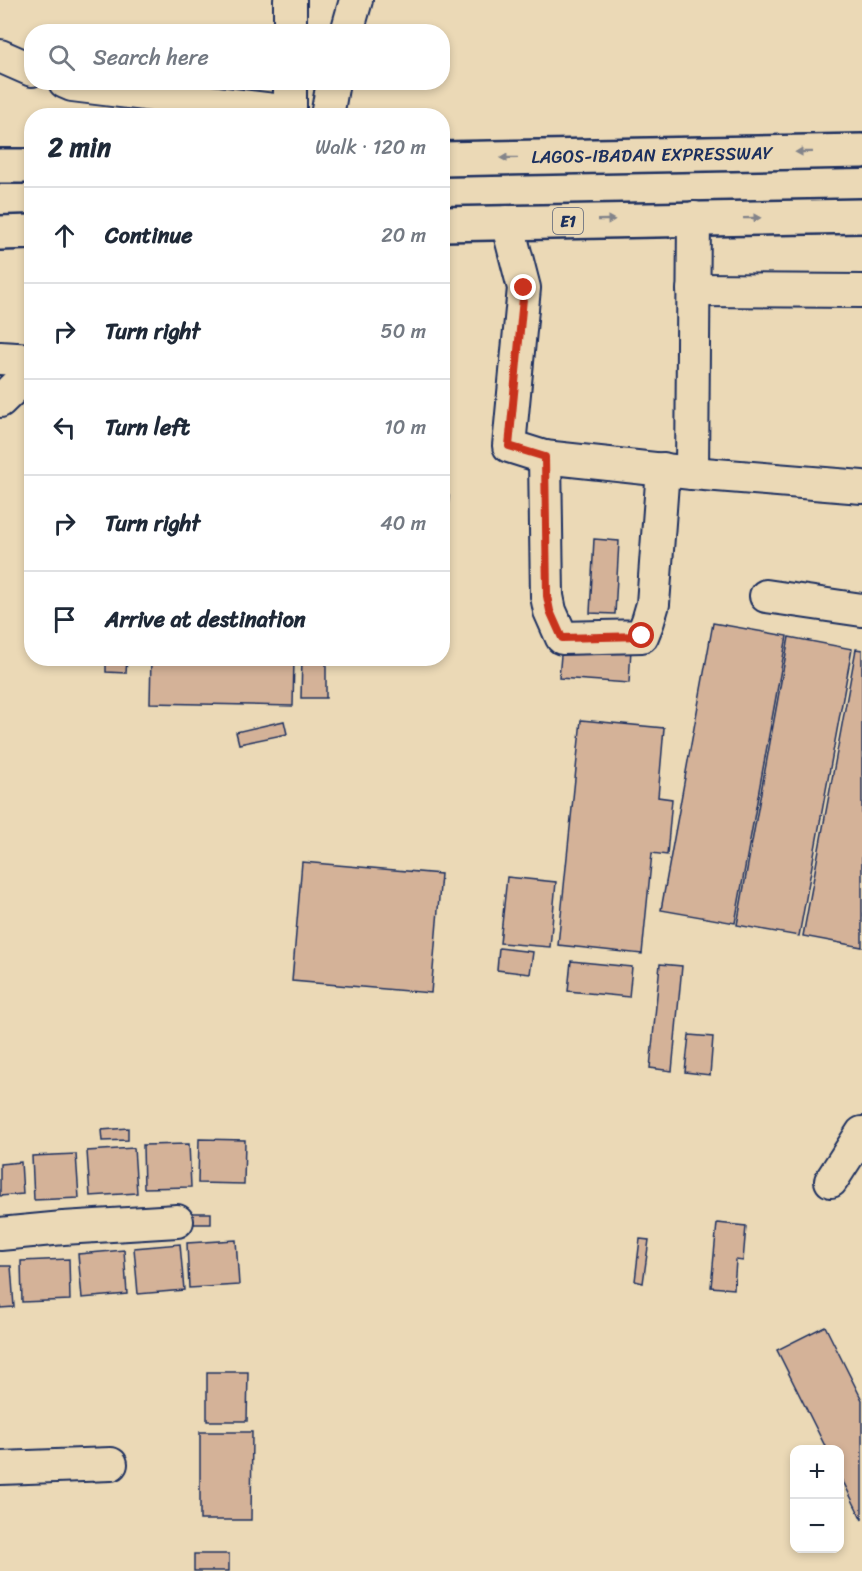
<!DOCTYPE html>
<html lang="en">
<head>
<meta charset="utf-8">
<style>
	body { margin:0; font-family:Sriracha,sans-serif; background:#f2f2f3; color:#1f2937 }
	.controls { position:absolute; right:18px; bottom:18px; display:grid; overflow:hidden; border-radius:12px; box-shadow:0 3px 9px #0003 }
	.controls button { width:54px; height:54px; display:grid; place-items:center; padding:0; border:0; border-bottom:2px solid #e0e1e3; background:#fff; color:#1f2937; font:30px sans-serif }
	.stop { position:absolute; width:18px; height:18px; margin:-14px; border:4px solid #c8321e; border-radius:50%; background:#fff }
	.stop.end { background:#c8321e; border-color:#fff; box-shadow:0 2px 6px #0008 }
	.list { margin:0; padding:0; list-style:none }
	h2 { display:flex; justify-content:space-between; align-items:center; height:78px; margin:0; padding:0 24px; font-size:26px }
	h2 small { font-size:20px; font-weight:400; color:#747a83 }
	.list li { display:grid; grid-template-columns:39px 1fr auto; gap:18px; align-items:center; box-sizing:border-box; height:96px; padding:0 24px; border-top:2px solid #e0e1e3 }
	.list b { display:block; font-size:22px; white-space:nowrap }
	.list em { font-size:20px; font-style:normal; color:#747a83 }
	.icon { flex:none; width:33px; height:33px; fill:none; stroke:currentColor; stroke-width:2; stroke-linecap:round; stroke-linejoin:round }
	.map { position:relative; flex:none; width:862px; height:1571px; overflow:hidden }
	.search { position:absolute; background:#fff; box-shadow:0 3px 9px #0003; left:24px; top:24px; width:426px; height:66px; display:flex; align-items:center; gap:15px; box-sizing:border-box; padding:0 21px; border-radius:24px; color:#747a83; font-size:22px }
	.panel { position:absolute; background:#fff; box-shadow:0 3px 9px #0003; left:24px; top:108px; width:426px; height:558px; border-radius:24px }
	.map>svg:first-child { display:block }
	.building { fill:#d4b298; stroke:#1b2f5e; stroke-width:1.5 }
	.lines { fill:none; stroke-linecap:round; stroke-linejoin:round }
	.minor-casing { stroke:#1b2f5e; stroke-width:36 }
	.highway-casing { stroke:#1b2f5e; stroke-width:38 }
	.minor { stroke:#ebd9b6; stroke-width:32 }
	.highway { stroke:#ebd9b6; stroke-width:33 }
	.oneway { fill:#83848a }
	.route { stroke:#c8321e; stroke-width:8 }
	.labels { text-anchor:middle; dominant-baseline:central; stroke-width:4.5; stroke-linejoin:round; paint-order:stroke }
	.shield { fill:#ebd9b6; stroke:#596278; stroke-width:1.5 }
	.shield-label { font-size:16px; font-weight:bold; fill:#1b2f5e }
	.street-label { font-size:18px; fill:#1b2f5e; stroke:#ebd9b6 }
</style>
</head>
<body>
<div class="map">
<svg width="862" height="1571" viewBox="0 0 862 1571">
	<rect width="100%" height="100%" fill="#ebd9b6"/>
	<filter id="ink" filterUnits="userSpaceOnUse"><feTurbulence type="fractalNoise" baseFrequency=".0167" numOctaves="2"/><feDisplacementMap in="SourceGraphic" scale="12" xChannelSelector="R" yChannelSelector="G"/><feConvolveMatrix kernelMatrix="1 2 1 2 8 2 1 2 1" color-interpolation-filters="sRGB"/></filter>
	<g filter="url(#ink)">
		<g class="building">
			<polygon points="442,495 449,496 445,541 442,541"/>
			<polygon points="594,539 619,541 615,614 590,613"/>
			<polygon points="713,623 787,636 735,923 661,910"/>
			<polygon points="789,637 852,649 799,936 737,925"/>
			<polygon points="562,644 631,649 629,683 559,678"/>
			<polygon points="856,649 862,650 862,947 803,936"/>
			<polygon points="106,658 127,658 126,673 106,672"/>
			<polygon points="151,658 294,658 293,706 150,703"/>
			<polygon points="302,658 326,658 326,698 301,698"/>
			<polygon points="581,720 664,728 658,797 672,799 667,855 652,853 642,954 558,945"/>
			<polygon points="284,721 287,734 239,744 236,732"/>
			<polygon points="302,862 441,874 431,993 292,981"/>
			<polygon points="507,877 556,882 550,947 500,943"/>
			<polygon points="499,948 533,952 530,974 497,970"/>
			<polygon points="571,961 632,967 629,997 568,991"/>
			<polygon points="660,964 682,966 672,1071 650,1068"/>
			<polygon points="689,1035 713,1037 710,1075 685,1072"/>
			<polygon points="128,1128 128,1140 102,1141 101,1130"/>
			<polygon points="199,1139 245,1140 244,1184 198,1183"/>
			<polygon points="189,1144 191,1187 144,1188 143,1145"/>
			<polygon points="134,1148 137,1193 90,1196 87,1151"/>
			<polygon points="76,1154 79,1198 34,1200 32,1156"/>
			<polygon points="21,1162 23,1194 0,1196 0,1164"/>
			<polygon points="188,1213 211,1213 211,1224 187,1224"/>
			<polygon points="717,1223 746,1226 743,1261 736,1260 734,1289 711,1287"/>
			<polygon points="640,1239 649,1240 643,1283 635,1281"/>
			<polygon points="236,1240 239,1285 189,1288 187,1243"/>
			<polygon points="180,1244 184,1290 138,1294 134,1248"/>
			<polygon points="124,1250 127,1294 82,1298 78,1254"/>
			<polygon points="69,1259 70,1300 22,1302 21,1261"/>
			<polygon points="0,1266 11,1266 14,1307 0,1308"/>
			<polygon points="825,1326 862,1400 862,1520 840,1475 840,1450 827,1450 777,1350"/>
			<polygon points="207,1372 248,1372 247,1421 207,1421"/>
			<polygon points="200,1432 252,1432 251,1520 200,1520"/>
			<rect x="194" y="1554" width="35" height="17"/>
		</g>
		<g class="lines">
			<g class="minor-casing">
				<g id="minor">
					<polyline points="290,0 290,32"/>
					<polyline points="347,32 356,0"/>
					<polyline points="0,56 32,70"/>
					<polyline points="65,82 72,85 290,112"/>
					<polyline points="290,82 290,116"/>
					<polyline points="327,116 333,82"/>
					<polyline points="507,222 524,288 509,446 544,457 692,473 862,487"/>
					<polyline points="693,290 862,291"/>
					<polyline points="0,358 32,360"/>
					<polyline points="0,401 32,370"/>
					<polyline points="545,457 547,596 550,611 562,638 642,636 648,621 653,604 663,469"/>
					<polyline points="692,473 694,218"/>
					<polyline points="766,596 862,610"/>
					<polyline points="831,1181 862,1133"/>
					<polyline points="0,1234 63,1228 177,1221"/>
					<polyline points="0,1468 111,1464"/>
				</g>
			</g>
			<g class="highway-casing">
				<g id="highway">
					<polyline points="442,159 862,151"/>
					<polyline points="0,166 32,166"/>
					<polyline points="442,224 862,216"/>
					<polyline points="0,233 32,232"/>
				</g>
			</g>
			<use href="#minor" class="minor"/>
			<use href="#highway" class="highway"/>
		</g>
		<defs><path id="oneway-solid" d="M-6-.8H1V-3.2L6.5 0L1 3.2V.8H-6Z" transform="scale(1.5)"/></defs>
		<g class="oneway">
			<use href="#oneway-solid" transform="translate(804 152) rotate(179)"/>
			<use href="#oneway-solid" transform="translate(509 158) rotate(179)"/>
			<use href="#oneway-solid" transform="translate(752 218) rotate(-1)"/>
			<use href="#oneway-solid" transform="translate(606 220) rotate(-1)"/>
		</g>
	</g>
	<g class="lines" filter="url(#ink)">
		<polyline class="route" points="524,288 509,446 545,457 547,596 550,611 562,638 642,636"/>
	</g>
	<g class="labels">
		<rect class="shield" x="553" y="208" width="30" height="26" rx="4.5"/>
		<g class="shield-label">
			<text x="568" y="221">E1</text>
		</g>
		<g class="street-label">
			<text transform="translate(652 155) rotate(-1)">LAGOS-IBADAN EXPRESSWAY</text>
		</g>
	</g>
</svg>
<div class="controls">
<button>+</button>
<button>−</button>
</div>
<div class="stop" style="left:642px;top:636px"></div>
<div class="stop end" style="left:524px;top:288px"></div>
<div class="search"><svg class="icon" aria-label="search" viewBox="0 0 24 24"><circle cx="10" cy="10" r="6"/><path d="M15 15l6 6"/></svg>Search here</div>
<section class="panel">
<h2>2 min<small>Walk · 120 m</small></h2>
<ul class="list">
<li><svg class="icon" aria-label="ahead" viewBox="0 0 24 24"><path d="M12 20V5M6 11l6-6 6 6"/></svg><div><b>Continue</b></div><em>20 m</em></li>
<li><svg class="icon" aria-label="right" viewBox="0 0 24 24"><path d="M7 20v-9h11M14 6l5 5-5 5"/></svg><div><b>Turn right</b></div><em>50 m</em></li>
<li><svg class="icon" aria-label="left" viewBox="0 0 24 24"><path d="M17 20v-9H6M10 6l-5 5 5 5"/></svg><div><b>Turn left</b></div><em>10 m</em></li>
<li><svg class="icon" aria-label="right" viewBox="0 0 24 24"><path d="M7 20v-9h11M14 6l5 5-5 5"/></svg><div><b>Turn right</b></div><em>40 m</em></li>
<li><svg class="icon" aria-label="arrive" viewBox="0 0 24 24"><path d="M6 21V4h12l-3 4 3 4H6"/></svg><div><b>Arrive at destination</b></div></li>
</ul>
</section>
</div>
</body>
</html>
